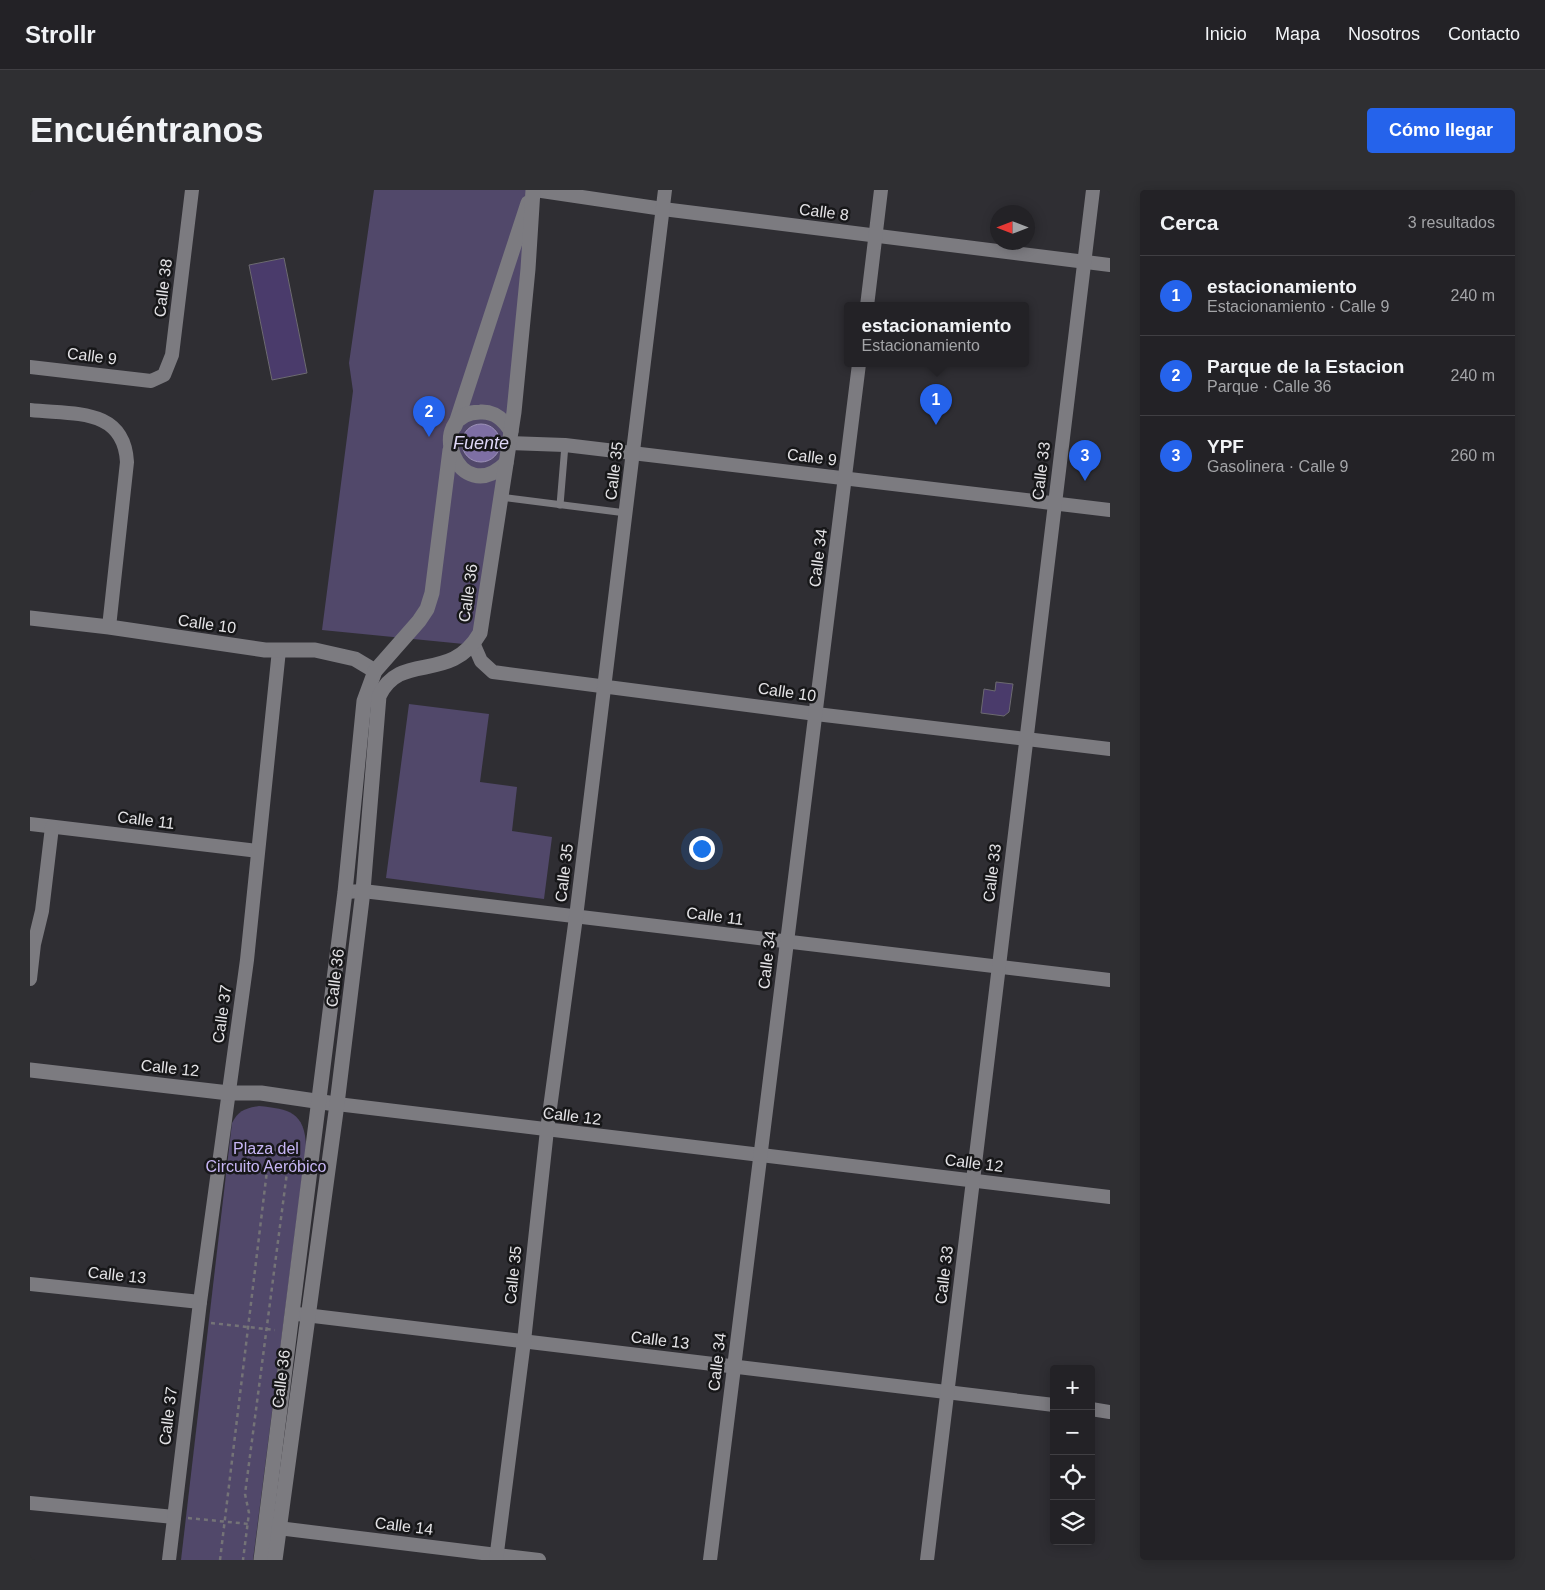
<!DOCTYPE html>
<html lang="es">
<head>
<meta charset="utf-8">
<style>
	body { margin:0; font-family:Arial,sans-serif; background:#2f2f32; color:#f1f3f6 }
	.controls { position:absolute; right:15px; bottom:15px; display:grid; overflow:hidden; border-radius:5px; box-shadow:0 2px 12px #0003 }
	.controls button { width:45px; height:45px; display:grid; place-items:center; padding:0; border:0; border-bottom:1px solid #403f43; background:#232226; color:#f1f3f6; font:25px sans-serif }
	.compass { position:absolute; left:960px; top:15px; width:45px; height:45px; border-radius:50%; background:#232226; box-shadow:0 2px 12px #0003; rotate:270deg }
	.you { position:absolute; left:671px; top:658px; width:18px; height:18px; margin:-12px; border:4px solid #fff; border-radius:50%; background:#1a73e8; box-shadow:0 0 0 8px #1a73e833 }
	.badge { display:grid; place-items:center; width:32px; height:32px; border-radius:50%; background:#2563eb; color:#fff; font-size:16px; font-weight:700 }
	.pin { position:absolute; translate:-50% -41px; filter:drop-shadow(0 1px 2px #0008) }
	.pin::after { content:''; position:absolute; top:26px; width:18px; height:15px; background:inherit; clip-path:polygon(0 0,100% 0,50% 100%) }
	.popup { position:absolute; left:814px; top:112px; width:185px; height:65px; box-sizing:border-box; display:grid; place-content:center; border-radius:5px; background:#232226; filter:drop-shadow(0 1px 4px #0005); font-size:16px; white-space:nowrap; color:#a3a4a7 }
	.popup b { font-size:19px; color:#f1f3f6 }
	.popup::after { content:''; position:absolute; left:50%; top:100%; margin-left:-10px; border:10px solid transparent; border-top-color:#232226 }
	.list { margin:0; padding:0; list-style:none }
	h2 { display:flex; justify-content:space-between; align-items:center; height:65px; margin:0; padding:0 20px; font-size:21px }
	h2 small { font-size:16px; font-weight:400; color:#a3a4a7 }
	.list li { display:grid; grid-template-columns:32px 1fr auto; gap:15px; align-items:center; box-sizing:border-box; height:80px; padding:0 20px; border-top:1px solid #403f43 }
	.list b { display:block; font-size:19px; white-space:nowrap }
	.list p { margin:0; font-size:16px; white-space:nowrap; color:#a3a4a7 }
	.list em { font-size:16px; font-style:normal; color:#a3a4a7 }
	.icon { flex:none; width:28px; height:28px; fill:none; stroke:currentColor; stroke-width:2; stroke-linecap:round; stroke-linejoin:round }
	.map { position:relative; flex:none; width:1080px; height:1370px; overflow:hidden; border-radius:5px }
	header { display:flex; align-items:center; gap:30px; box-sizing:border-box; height:70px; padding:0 25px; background:#232226; border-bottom:1px solid #403f43 }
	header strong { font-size:24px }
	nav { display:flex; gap:28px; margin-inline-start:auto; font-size:18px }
	.intro { display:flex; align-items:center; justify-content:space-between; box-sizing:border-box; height:120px; padding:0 30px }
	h1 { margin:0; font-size:35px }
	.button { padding:12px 22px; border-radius:5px; background:#2563eb; color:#fff; font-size:18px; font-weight:700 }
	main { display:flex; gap:30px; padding:0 30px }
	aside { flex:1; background:#232226; border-radius:5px; box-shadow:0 2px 12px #0003 }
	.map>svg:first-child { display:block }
	.green { fill:#51486a }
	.water { fill:#7e6fa4; stroke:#9d92b8 }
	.building { fill:#4a3b6b; stroke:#6c6a70 }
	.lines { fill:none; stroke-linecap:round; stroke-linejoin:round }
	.path { stroke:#747377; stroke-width:2.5; stroke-dasharray:4 4; stroke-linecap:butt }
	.lane { stroke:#7c7b80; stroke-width:7 }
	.street { stroke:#7c7b80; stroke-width:14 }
	.secondary { stroke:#7c7b80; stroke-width:15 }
	.labels { text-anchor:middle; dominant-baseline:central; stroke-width:5; stroke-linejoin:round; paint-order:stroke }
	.street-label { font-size:16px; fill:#e4e3e6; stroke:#171719 }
	.park-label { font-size:16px; fill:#c7b6f5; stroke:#171719 }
	.water-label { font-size:18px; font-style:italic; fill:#dfd7f7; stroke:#171719 }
</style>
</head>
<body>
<header>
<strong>Strollr</strong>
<nav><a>Inicio</a><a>Mapa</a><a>Nosotros</a><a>Contacto</a></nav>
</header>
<div class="intro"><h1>Encuéntranos</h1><a class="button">Cómo llegar</a></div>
<main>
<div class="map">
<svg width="1080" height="1370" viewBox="0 0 1080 1370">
	<rect width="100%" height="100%" fill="#2f2e33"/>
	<g class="green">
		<polygon points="344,0 503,0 498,79 444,455 292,440 323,201 319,173"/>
		<polygon points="379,514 459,524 450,592 487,597 482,641 522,647 514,709 356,688"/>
		<path d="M229,916C259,919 275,922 276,957L223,1370H151L202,933C208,921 215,918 229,916Z"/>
	</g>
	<circle class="water" cx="451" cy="253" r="19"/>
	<g class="building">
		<polygon points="254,68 277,183 242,190 219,75"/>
		<polygon points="966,492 983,494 979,522 974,526 951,523 954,499 965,501"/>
	</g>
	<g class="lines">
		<g class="path">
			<polyline points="181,1133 245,1140"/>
			<polyline points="158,1328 219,1334"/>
			<polyline points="190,1370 239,964 250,957 255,959 259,967 215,1304 219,1323 213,1370"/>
		</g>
		<g class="lane">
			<polyline points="470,307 596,323"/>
			<polyline points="530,315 535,255"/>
		</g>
		<g class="street">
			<polyline points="505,0 633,19 1080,75"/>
			<polyline points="837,116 851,0"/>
			<polyline points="0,177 121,191 134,185 142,165 162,0"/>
			<path d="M0,220C43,225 94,217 97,272L79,437"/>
			<polyline points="479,253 535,255 1080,320"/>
			<polyline points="444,455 451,471 463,482 786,524 1080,559"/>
			<polyline points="0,634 228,661"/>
			<polyline points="315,702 333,701 1080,790"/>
			<polyline points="0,789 4,754 12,721 22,637"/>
			<polyline points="307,914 1080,1007"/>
			<polyline points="0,1094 170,1112"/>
			<polyline points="267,1124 1024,1215"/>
			<polyline points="1061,1219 1080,1222"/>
			<polyline points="0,1313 144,1327"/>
			<polyline points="240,1337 509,1370"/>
			<polyline points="139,1370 170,1112 217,770 249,460"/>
			<polyline points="466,1370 494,1151 517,940 546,727 635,0"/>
			<polyline points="680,1370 829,174"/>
			<polyline points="897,1370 1063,0"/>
		</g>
		<g class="secondary">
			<polyline points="425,236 498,13"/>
			<path d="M476,273C428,320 393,223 450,222C465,221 474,230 481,241"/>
			<polyline points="0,428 79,437 235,460 285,460 325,469 345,481"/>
			<polyline points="0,880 199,903 231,903 299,913"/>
			<polyline points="231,1370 315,702 334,511 345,481 389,431 397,419 402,403 420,260"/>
			<path d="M245,1370L307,914L333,701L349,506C371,460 420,495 450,443L484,222L498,79L503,0"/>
		</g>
	</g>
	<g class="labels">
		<g class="street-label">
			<text transform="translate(794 22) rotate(7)">Calle 8</text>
			<text transform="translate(133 98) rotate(-83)">Calle 38</text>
			<text transform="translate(62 166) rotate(7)">Calle 9</text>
			<text transform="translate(782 267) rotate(7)">Calle 9</text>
			<text transform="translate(584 281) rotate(-83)">Calle 35</text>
			<text transform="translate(1011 281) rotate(-83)">Calle 33</text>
			<text transform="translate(788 368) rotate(-83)">Calle 34</text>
			<text transform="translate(438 403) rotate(-82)">Calle 36</text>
			<text transform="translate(177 434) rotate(8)">Calle 10</text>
			<text transform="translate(757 502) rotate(8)">Calle 10</text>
			<text transform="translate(116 630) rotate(7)">Calle 11</text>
			<text transform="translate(534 683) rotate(-83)">Calle 35</text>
			<text transform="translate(962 683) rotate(-83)">Calle 33</text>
			<text transform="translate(685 726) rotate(7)">Calle 11</text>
			<text transform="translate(737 770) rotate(-83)">Calle 34</text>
			<text transform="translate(305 788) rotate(-83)">Calle 36</text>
			<text transform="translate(192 824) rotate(-82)">Calle 37</text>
			<text transform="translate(140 878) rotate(6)">Calle 12</text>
			<text transform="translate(542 926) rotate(7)">Calle 12</text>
			<text transform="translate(944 973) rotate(7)">Calle 12</text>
			<text transform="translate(87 1085) rotate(6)">Calle 13</text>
			<text transform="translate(483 1085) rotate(-84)">Calle 35</text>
			<text transform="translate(914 1085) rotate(-83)">Calle 33</text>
			<text transform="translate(630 1150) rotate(7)">Calle 13</text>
			<text transform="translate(687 1172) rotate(-83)">Calle 34</text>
			<text transform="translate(251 1189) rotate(-83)">Calle 36</text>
			<text transform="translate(138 1226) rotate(-83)">Calle 37</text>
			<text transform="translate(374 1336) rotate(7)">Calle 14</text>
		</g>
		<g class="park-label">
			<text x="236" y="958">Plaza del<tspan x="236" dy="18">Circuito Aeróbico</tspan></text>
		</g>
		<g class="water-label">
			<text x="451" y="253">Fuente</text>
		</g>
	</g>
</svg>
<div class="controls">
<button>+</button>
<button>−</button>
<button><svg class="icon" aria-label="locate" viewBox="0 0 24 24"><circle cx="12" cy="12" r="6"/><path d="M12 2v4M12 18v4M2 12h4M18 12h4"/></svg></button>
<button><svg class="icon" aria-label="layers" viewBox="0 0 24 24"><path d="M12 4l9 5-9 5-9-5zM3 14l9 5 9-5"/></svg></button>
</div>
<svg class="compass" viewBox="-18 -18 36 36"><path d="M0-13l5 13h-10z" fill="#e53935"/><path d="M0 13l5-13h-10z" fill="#a3a4a7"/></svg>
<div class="you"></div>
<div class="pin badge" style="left:906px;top:235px">1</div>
<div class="popup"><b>estacionamiento</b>Estacionamiento</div>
<div class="pin badge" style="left:399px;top:247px">2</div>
<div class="pin badge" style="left:1055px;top:291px">3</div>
</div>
<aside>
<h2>Cerca<small>3 resultados</small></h2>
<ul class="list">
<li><span class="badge">1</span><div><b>estacionamiento</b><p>Estacionamiento · Calle 9</p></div><em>240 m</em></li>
<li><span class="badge">2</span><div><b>Parque de la Estacion</b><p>Parque · Calle 36</p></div><em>240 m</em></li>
<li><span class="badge">3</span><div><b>YPF</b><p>Gasolinera · Calle 9</p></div><em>260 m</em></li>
</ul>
</aside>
</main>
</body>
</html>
